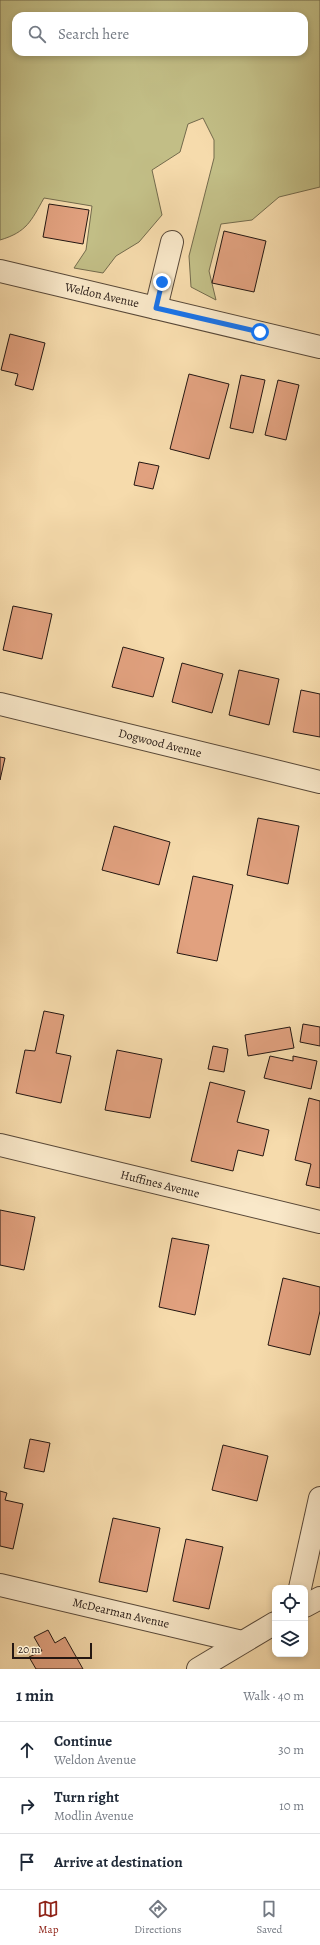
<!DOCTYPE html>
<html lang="en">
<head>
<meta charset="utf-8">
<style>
	body { margin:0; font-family:Alegreya,serif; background:#f6f6f7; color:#1f2937 }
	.controls { position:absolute; right:12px; bottom:12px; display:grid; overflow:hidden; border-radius:8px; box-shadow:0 2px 6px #0003 }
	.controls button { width:36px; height:36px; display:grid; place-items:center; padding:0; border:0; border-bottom:1px solid #e0e1e3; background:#fff; color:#1f2937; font:20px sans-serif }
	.scale { position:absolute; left:12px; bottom:10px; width:80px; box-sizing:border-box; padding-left:4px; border:2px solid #241712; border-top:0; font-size:11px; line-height:14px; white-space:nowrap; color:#241712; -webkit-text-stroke:3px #f9e8c9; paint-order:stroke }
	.stop { position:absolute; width:12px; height:12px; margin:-9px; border:3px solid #1a73e8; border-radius:50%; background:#fff }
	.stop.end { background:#1a73e8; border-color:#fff; box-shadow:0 1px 4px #0008 }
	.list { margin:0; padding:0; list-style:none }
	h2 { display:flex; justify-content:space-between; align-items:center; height:52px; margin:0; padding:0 16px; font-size:17px }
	h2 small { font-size:13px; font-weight:400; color:#747a83 }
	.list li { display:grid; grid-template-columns:26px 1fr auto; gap:12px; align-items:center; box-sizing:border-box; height:56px; padding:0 16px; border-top:1px solid #e0e1e3 }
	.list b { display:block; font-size:15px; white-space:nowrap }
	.list p { margin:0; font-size:13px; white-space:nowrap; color:#747a83 }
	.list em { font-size:13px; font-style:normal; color:#747a83 }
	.icon { flex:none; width:22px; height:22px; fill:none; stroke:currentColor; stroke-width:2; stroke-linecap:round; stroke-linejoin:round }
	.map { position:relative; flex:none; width:320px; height:1669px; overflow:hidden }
	.search { position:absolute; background:#fff; box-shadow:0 2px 6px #0003; left:12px; right:12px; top:12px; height:44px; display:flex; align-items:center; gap:10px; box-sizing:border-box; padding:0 14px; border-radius:12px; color:#747a83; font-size:15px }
	.sheet { height:220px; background:#fff }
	nav { display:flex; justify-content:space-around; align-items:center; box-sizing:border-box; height:56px; border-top:1px solid #e0e1e3; background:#fff; font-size:11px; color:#747a83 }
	nav a { display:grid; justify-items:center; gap:2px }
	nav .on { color:#8f2418 }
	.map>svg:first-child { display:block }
	.green { fill:#c2be86; stroke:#736a4c; fill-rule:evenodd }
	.building { fill:#e1a17f; stroke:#241712 }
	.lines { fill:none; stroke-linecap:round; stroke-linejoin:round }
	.street-casing { stroke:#584838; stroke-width:24 }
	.street { stroke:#f9e8c9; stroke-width:22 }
	.route { stroke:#1a73e8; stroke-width:5 }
	.labels { text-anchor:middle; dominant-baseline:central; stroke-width:3.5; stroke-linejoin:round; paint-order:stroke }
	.street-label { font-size:12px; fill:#241712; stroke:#f9e8c9 }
</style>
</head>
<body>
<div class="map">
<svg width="320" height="1669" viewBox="0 0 320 1669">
	<rect width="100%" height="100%" fill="#f6dbac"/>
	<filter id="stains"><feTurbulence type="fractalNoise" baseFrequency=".005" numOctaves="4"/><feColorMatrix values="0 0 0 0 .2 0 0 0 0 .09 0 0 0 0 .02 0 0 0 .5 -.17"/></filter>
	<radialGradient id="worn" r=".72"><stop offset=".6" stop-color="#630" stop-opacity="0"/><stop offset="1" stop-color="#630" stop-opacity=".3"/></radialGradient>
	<path class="green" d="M0,0H320V187L279,197L252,220L221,224L209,271L216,300L191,287L189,256L214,158V140L203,118L188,124L180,152L152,170L162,215L139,242L116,256L103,273L74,268L86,250L92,206L44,198C31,221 27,232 0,240ZM16,16H304V52H16Z"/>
	<g class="building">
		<polygon points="49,204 89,210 83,244 43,237"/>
		<polygon points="224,231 266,241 254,292 212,283"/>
		<polygon points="10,334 45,343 33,390 15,385 18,374 1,370"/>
		<polygon points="189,374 229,384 209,459 170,449"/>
		<polygon points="241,375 265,380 253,433 230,428"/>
		<polygon points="278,380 299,385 286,440 265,435"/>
		<polygon points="139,462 159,466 153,489 134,485"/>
		<polygon points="13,606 52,614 42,659 3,650"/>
		<polygon points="123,647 164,658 153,697 112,687"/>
		<polygon points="182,663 223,674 212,713 172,702"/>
		<polygon points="239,670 279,679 269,725 229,715"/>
		<polygon points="301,690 320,694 320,737 293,732"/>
		<polygon points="0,757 5,758 0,780"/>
		<polygon points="258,818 299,826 288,884 247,875"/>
		<polygon points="114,826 170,842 159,885 102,870"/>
		<polygon points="193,876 233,885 217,961 177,953"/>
		<polygon points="44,1011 64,1015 56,1053 71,1056 61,1103 16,1093 25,1050 35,1051"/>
		<polygon points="303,1024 320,1027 320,1046 300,1042"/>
		<polygon points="290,1027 294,1048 248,1056 245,1035"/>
		<polygon points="213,1046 228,1049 224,1072 208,1069"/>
		<polygon points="117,1050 162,1059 150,1118 105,1110"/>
		<polygon points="270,1056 293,1061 293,1056 317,1061 311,1089 264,1078"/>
		<polygon points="210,1082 245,1091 237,1122 269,1130 263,1156 238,1150 233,1171 191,1161"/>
		<polygon points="309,1098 320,1101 320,1188 306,1185 311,1164 295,1160"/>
		<polygon points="0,1210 35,1217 24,1270 0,1265"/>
		<polygon points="172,1238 209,1245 195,1315 159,1307"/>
		<polygon points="283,1278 320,1287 320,1311 310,1355 268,1345"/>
		<polygon points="30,1439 50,1443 44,1472 24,1468"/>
		<polygon points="223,1445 268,1456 257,1501 212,1490"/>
		<polygon points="0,1491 7,1493 5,1500 23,1504 13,1549 0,1546"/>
		<polygon points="113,1518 160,1528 147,1592 99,1582"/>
		<polygon points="186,1539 223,1547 209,1609 173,1601"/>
		<polygon points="48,1630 55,1643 65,1637 83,1669 36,1669 29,1657 42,1651 34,1637"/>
	</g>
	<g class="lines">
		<g class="street-casing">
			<g id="street">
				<polyline points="0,271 320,347"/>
				<polyline points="156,308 172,242"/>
				<polyline points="0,704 320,782"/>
				<polyline points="0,1145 320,1222"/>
				<polyline points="0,1585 242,1642"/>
				<polyline points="300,1588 320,1498"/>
				<polyline points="305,1606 320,1598"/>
				<polyline points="198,1669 275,1623"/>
			</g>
		</g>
		<use href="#street" class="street"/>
	</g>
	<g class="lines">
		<polyline class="route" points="162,282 156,308 260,332"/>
	</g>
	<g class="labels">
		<g class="street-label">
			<text transform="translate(102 295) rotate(13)">Weldon Avenue</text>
			<text transform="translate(160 743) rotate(14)">Dogwood Avenue</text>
			<text transform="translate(160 1184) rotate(14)">Huffines Avenue</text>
			<text transform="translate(121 1613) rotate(13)">McDearman Avenue</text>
		</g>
	</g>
	<rect width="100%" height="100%" filter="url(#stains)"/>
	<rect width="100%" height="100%" fill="url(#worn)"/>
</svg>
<div class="controls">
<button><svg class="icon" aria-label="locate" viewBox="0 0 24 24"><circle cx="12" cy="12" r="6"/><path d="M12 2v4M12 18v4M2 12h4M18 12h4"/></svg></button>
<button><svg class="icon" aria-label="layers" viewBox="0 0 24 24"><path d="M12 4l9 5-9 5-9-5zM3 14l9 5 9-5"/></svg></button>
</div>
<div class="scale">20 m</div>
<div class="stop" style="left:260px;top:332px"></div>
<div class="stop end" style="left:162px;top:282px"></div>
<div class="search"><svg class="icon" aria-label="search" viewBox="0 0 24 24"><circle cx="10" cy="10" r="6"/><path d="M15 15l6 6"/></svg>Search here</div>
</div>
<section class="sheet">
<h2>1 min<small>Walk · 40 m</small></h2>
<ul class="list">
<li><svg class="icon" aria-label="ahead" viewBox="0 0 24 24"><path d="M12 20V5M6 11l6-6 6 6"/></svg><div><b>Continue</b><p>Weldon Avenue</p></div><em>30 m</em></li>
<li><svg class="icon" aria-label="right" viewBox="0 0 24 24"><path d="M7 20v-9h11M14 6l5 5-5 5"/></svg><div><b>Turn right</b><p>Modlin Avenue</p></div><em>10 m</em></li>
<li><svg class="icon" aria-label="arrive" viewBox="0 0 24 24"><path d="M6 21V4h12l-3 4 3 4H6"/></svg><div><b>Arrive at destination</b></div></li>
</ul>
</section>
<nav>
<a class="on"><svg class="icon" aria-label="map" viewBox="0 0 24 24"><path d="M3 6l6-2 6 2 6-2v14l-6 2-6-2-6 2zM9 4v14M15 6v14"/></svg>Map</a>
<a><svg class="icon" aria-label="directions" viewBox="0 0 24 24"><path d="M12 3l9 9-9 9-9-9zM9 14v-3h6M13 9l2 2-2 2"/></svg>Directions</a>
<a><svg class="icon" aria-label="saved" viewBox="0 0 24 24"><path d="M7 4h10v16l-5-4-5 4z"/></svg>Saved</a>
</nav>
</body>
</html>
